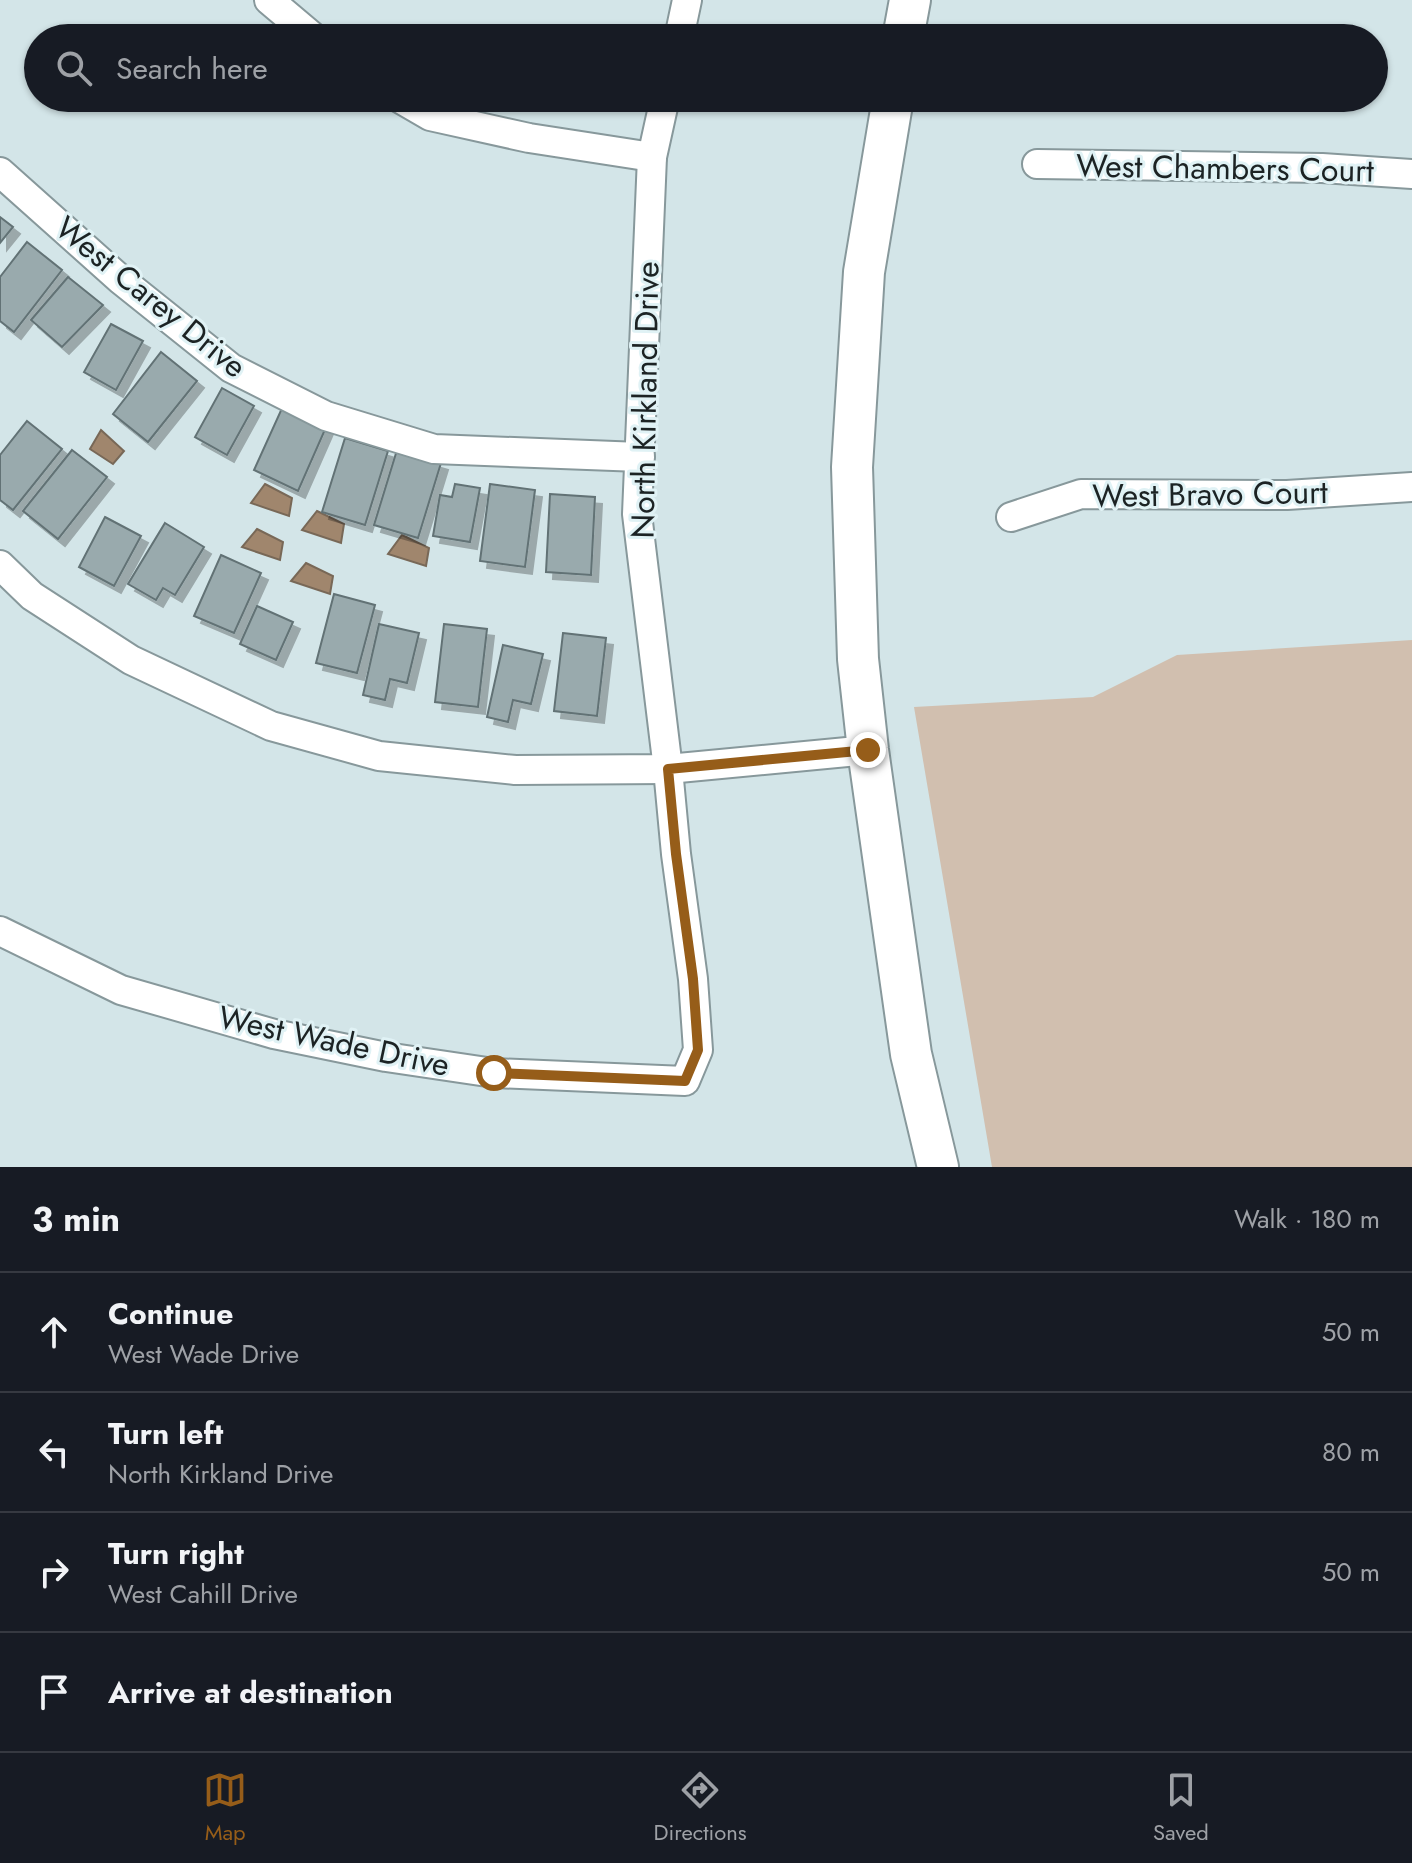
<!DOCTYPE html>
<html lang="en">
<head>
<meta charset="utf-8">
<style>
	body { margin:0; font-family:Jost,sans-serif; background:#20242c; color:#f1f3f6 }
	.stop { position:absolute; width:24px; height:24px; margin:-18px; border:6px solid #965d19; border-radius:50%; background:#fff }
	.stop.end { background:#965d19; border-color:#fff; box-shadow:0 2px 8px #0008 }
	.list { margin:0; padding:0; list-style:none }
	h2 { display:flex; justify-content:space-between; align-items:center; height:104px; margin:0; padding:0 32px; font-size:34px }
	h2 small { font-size:26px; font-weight:400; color:#9ea1a6 }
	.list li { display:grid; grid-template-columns:52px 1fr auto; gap:24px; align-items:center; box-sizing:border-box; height:120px; padding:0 32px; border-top:2px solid #363941 }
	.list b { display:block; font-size:30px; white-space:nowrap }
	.list p { margin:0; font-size:26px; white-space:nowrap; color:#9ea1a6 }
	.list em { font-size:26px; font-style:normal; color:#9ea1a6 }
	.icon { flex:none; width:44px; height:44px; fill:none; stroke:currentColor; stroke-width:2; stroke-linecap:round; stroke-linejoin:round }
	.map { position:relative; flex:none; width:1412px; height:1167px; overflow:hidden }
	.search { position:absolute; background:#171b24; box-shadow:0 2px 6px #0004; left:24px; right:24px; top:24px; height:88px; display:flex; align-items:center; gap:20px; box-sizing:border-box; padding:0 28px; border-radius:44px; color:#9ea1a6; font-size:30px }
	.sheet { height:584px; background:#171b24 }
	nav { display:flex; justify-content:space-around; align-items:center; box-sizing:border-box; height:112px; border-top:2px solid #363941; background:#171b24; font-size:22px; color:#9ea1a6 }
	nav a { display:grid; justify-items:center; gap:4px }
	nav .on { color:#965d19 }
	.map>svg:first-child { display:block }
	.green { fill:#d1bfaf }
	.water { fill:#a0866d; stroke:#786857; stroke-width:2 }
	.building { fill:#99aaad; stroke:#627275; stroke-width:2; filter:url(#shadow) }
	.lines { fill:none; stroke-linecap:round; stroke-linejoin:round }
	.street-casing { stroke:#87989b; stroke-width:32 }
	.secondary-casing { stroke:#87989b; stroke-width:44 }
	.street { stroke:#fff; stroke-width:28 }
	.secondary { stroke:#fff; stroke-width:40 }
	.route { stroke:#965d19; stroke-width:10 }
	.labels { text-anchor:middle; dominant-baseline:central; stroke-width:6; stroke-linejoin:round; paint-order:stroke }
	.street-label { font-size:32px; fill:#1c2324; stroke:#e0f2f5 }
</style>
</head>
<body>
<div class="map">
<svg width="1412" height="1167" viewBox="0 0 1412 1167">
	<defs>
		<filter id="shadow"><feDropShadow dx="7" dy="7" stdDeviation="0" flood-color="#0004"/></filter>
	</defs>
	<rect width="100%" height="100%" fill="#d3e5e8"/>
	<polygon class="green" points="1412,640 1412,1167 992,1167 914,707 1093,697 1177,655"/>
	<g class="water">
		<polygon points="101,430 124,451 113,464 90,449"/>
		<polygon points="265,484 292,498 289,516 251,503"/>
		<polygon points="317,511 344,524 341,543 302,530"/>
		<polygon points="257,529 283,542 280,560 242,547"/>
		<polygon points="402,535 429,548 426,566 388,554"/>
		<polygon points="306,563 333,576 330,594 291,581"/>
	</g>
	<g class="building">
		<polygon points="0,217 13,227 0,243"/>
		<polygon points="27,242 62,270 14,332 0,321 0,277"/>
		<polygon points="68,277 103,305 62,347 31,320"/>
		<polygon points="111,324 143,341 116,390 84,372"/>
		<polygon points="161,352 197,381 148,442 113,414"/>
		<polygon points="222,388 254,406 227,455 195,437"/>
		<polygon points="283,406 327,425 298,491 254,470"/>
		<polygon points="27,421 62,449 13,510 0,500 0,455"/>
		<polygon points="345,438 388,451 365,525 322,512"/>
		<polygon points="72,450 107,477 58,539 23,511"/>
		<polygon points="397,450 441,463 418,538 374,525"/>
		<polygon points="455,484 480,488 470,542 433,536 440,495 452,497"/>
		<polygon points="490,484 535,490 525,567 480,561"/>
		<polygon points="550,494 595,497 591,575 546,572"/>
		<polygon points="105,517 141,536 114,586 79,567"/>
		<polygon points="165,523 204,547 175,595 163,588 156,600 128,584"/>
		<polygon points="221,555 261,573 234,633 194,616"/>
		<polygon points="334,594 375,605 357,673 316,663"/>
		<polygon points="257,606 293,622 276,660 240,644"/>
		<polygon points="379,624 419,633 407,683 390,679 385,700 363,695"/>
		<polygon points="444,624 487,629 478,707 435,702"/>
		<polygon points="563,633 606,638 597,716 554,711"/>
		<polygon points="503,645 543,654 531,704 513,700 508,722 487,717"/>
	</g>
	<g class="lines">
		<g class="street-casing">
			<g id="street">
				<polyline points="269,0 314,38"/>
				<polyline points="679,38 687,0"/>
				<polyline points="399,98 430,116 529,138 652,157"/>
				<polyline points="1037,164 1322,168 1412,174"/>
				<polyline points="0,172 121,280 231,368 326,416 434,449 640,457"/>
				<polyline points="1011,517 1081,494 1287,495 1412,487"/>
				<polyline points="0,565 32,596 131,660 271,726 379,756 515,770 668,769 868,750"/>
				<polyline points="0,931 121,990 274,1034 386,1057 494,1073 685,1081 698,1050 693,979 676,854 668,769 637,514 652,157 665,98"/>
			</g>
		</g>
		<g class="secondary-casing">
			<g id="secondary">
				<polyline points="903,38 910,0"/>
				<polyline points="893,98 864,272 852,467 858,659 868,750 911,1054 938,1167"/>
			</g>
		</g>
		<use href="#street" class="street"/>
		<use href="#secondary" class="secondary"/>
	</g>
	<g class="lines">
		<polyline class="route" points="494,1073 685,1081 698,1050 693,979 676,854 668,769 868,750"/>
	</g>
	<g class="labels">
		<g class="street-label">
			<text transform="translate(1225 168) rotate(1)">West Chambers Court</text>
			<text transform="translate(151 297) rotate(39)">West Carey Drive</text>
			<text transform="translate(645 400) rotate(-89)">North Kirkland Drive</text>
			<text transform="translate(1210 494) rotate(-1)">West Bravo Court</text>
			<text transform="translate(334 1041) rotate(12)">West Wade Drive</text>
		</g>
	</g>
</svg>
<div class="stop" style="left:494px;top:1073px"></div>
<div class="stop end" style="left:868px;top:750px"></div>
<div class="search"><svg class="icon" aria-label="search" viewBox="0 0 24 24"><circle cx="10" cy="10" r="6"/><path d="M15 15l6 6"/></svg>Search here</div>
</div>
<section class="sheet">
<h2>3 min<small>Walk · 180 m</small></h2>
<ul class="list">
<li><svg class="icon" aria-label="ahead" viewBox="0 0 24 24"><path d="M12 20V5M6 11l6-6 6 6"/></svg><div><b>Continue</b><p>West Wade Drive</p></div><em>50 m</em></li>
<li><svg class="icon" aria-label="left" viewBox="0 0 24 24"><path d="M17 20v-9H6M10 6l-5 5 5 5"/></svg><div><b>Turn left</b><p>North Kirkland Drive</p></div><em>80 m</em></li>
<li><svg class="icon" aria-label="right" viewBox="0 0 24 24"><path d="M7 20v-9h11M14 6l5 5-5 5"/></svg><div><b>Turn right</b><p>West Cahill Drive</p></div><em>50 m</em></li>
<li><svg class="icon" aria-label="arrive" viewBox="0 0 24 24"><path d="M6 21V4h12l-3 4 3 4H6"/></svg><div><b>Arrive at destination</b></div></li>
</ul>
</section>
<nav>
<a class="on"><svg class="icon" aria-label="map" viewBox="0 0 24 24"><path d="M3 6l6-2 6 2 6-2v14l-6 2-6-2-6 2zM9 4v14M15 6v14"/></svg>Map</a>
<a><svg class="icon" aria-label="directions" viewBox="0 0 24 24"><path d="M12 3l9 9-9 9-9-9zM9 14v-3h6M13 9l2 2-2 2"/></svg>Directions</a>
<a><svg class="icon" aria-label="saved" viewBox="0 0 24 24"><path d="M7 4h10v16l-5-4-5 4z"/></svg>Saved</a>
</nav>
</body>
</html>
